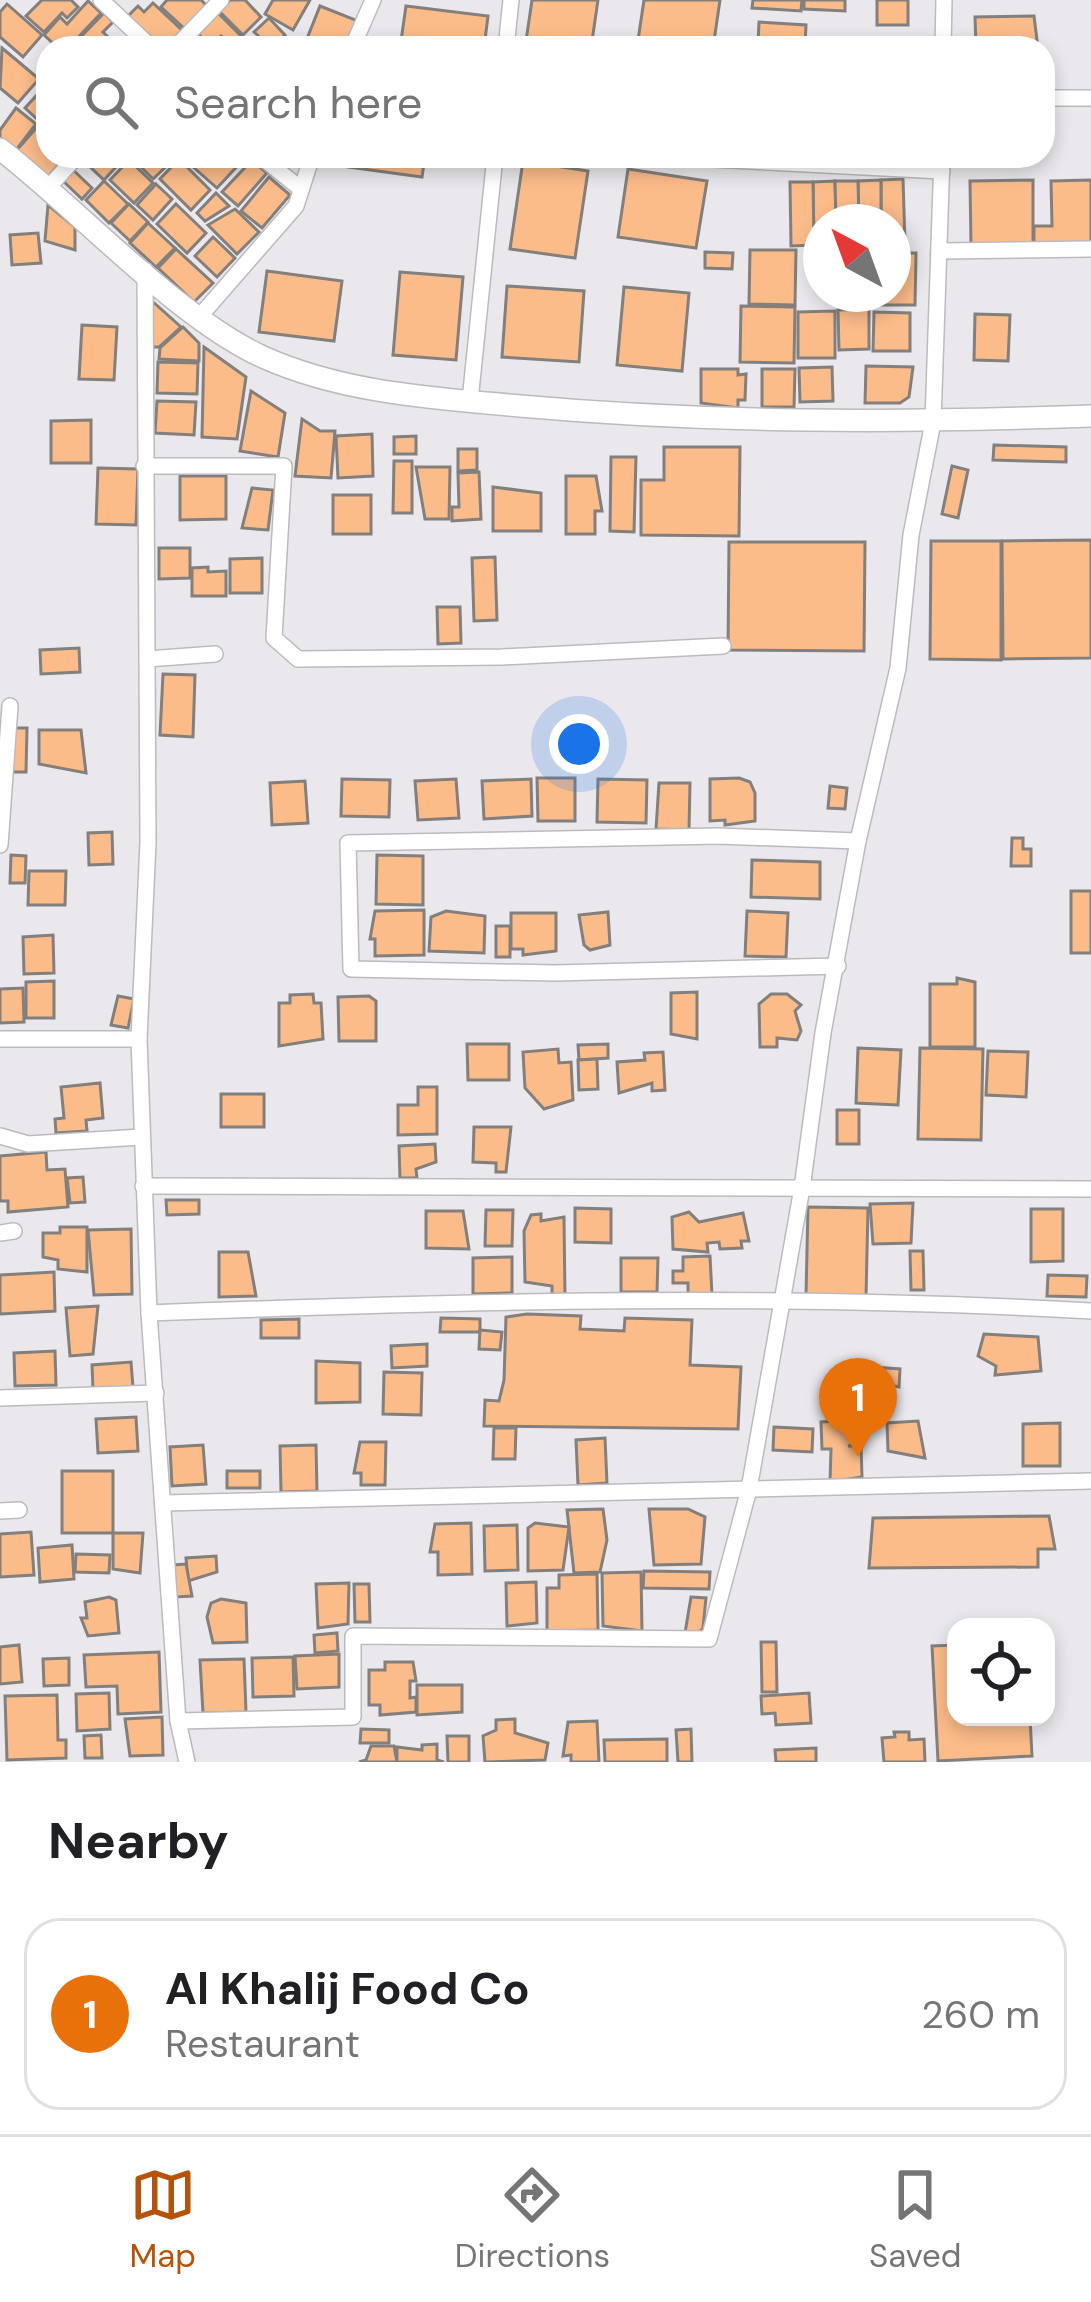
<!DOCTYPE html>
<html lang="en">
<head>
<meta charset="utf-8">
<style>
	body { margin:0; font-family:"DM Sans",sans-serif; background:#f6f6f6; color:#202124 }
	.controls { position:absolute; right:36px; bottom:36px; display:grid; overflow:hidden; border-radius:24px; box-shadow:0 6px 18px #0003 }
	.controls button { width:108px; height:108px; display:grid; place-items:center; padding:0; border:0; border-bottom:3px solid #e0e0e0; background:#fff; color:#202124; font:60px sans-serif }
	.compass { position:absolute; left:803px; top:204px; width:108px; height:108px; border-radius:50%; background:#fff; box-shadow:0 6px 18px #0003; rotate:319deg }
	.you { position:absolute; left:579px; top:744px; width:42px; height:42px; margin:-30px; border:9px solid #fff; border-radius:50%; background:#1a73e8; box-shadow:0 0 0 18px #1a73e833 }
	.badge { display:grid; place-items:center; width:78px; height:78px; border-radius:50%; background:#b45309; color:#fff; font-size:39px; font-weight:700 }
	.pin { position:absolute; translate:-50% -99px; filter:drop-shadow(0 3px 6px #0008) }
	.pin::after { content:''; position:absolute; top:63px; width:42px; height:36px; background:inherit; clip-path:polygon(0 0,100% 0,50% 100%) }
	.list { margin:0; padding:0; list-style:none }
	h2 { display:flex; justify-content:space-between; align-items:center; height:156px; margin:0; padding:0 48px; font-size:51px }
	h2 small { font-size:39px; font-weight:400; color:#757577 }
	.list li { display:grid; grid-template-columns:78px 1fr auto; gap:36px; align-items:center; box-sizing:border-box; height:192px; margin:0 24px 24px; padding:0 24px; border:3px solid #e0e0e0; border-radius:36px }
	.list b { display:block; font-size:45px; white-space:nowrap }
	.list p { margin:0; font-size:39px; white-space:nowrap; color:#757577 }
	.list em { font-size:39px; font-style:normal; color:#757577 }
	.icon { flex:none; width:66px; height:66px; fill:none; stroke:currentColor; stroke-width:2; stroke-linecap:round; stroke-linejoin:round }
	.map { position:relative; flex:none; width:1091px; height:1762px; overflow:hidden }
	.search { position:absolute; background:#fff; box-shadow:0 6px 18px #0003; left:36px; right:36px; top:36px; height:132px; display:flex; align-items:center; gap:30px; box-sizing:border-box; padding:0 42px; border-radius:36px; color:#757577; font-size:45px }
	.sheet { height:372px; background:#fff }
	nav { display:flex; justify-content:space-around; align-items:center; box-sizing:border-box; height:168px; border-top:3px solid #e0e0e0; background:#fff; font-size:33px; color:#757577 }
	nav a { display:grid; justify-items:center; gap:6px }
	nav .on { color:#b45309 }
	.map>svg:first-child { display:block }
	.building { fill:#fcbc8a; stroke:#827f7c; stroke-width:3 }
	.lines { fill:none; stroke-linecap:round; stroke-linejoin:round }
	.street-casing { stroke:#bcbabe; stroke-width:18 }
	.secondary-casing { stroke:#bcbabe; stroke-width:24 }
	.street { stroke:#fff; stroke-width:15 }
	.secondary { stroke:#fff; stroke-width:21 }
</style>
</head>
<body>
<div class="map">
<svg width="1091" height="1762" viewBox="0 0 1091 1762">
	<rect width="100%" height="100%" fill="#eae8ec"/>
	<g class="building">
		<polygon points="42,0 71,0 78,7 67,18 62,13 44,32 26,16"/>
		<polygon points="167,0 201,0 208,7 186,30 161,7"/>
		<polygon points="230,0 245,0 261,17 243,35 219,11"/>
		<polygon points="273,0 310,0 293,30 265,14"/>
		<polygon points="532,0 598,0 591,48 525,48"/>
		<polygon points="644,0 720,0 713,48 637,47"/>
		<polygon points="753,0 802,0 801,11 752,8"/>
		<polygon points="804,0 845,0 845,11 804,9"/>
		<rect x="877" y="0" width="31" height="25"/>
		<polygon points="88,1 101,13 68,48 58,48 44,35 60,17 67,24"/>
		<polygon points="153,3 184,32 169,48 160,48 127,17 138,6 144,12"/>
		<polygon points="7,4 42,35 23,57 0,37 0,12"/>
		<polygon points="320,6 358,21 347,48 304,46"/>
		<polygon points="406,6 488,16 484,48 400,48"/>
		<polygon points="217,12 244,39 235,48 221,36 211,46 196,32"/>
		<polygon points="104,13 113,22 103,32 110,39 103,46 96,39 88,48 70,48"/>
		<polygon points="1034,16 1038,48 976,48 975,17"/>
		<polygon points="269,18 285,35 272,48 254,32"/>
		<polygon points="759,22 806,25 805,47 758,44"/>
		<polygon points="2,48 39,79 18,103 0,88"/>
		<polygon points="46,85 48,86 48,129 25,108"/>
		<polygon points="16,108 36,124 16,150 0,138 0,130"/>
		<polygon points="38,126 48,134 48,156 66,156 48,177 16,151"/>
		<polygon points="93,156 124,156 125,157 104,180 86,163"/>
		<polygon points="139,156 175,156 176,157 153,179 135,161"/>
		<polygon points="199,156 239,156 243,160 217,188 191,165"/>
		<polygon points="350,156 425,156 422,177 348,167"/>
		<polygon points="179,159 210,190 191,210 160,179"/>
		<polygon points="129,160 153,183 134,203 110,180"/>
		<polygon points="252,160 267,173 238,206 222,192"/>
		<polygon points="523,161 588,171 575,258 510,249"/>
		<polygon points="71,168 92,188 82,199 61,179"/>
		<polygon points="628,169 707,181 696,248 618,237"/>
		<polygon points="269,177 290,195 262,228 241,211"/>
		<polygon points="903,179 905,243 893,243 893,222 881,222 881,180"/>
		<polygon points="881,180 881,222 859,222 858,181"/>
		<polygon points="1033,180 1033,244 971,245 970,181"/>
		<polygon points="1091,180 1091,244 1034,245 1034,226 1052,226 1051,181"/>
		<polygon points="104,181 128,204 109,223 86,200"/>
		<polygon points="835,181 836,222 821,222 821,245 814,245 813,182"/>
		<polygon points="835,181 858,181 859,222 836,222"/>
		<polygon points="790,182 813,182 814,245 791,246"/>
		<polygon points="156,184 172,199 153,220 137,205"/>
		<polygon points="216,193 229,206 205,221 197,213"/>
		<polygon points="129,204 148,222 130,241 111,223"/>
		<polygon points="176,204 206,233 187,253 157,224"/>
		<polygon points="48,205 75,227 75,250 45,241"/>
		<polygon points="235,209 259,232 237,254 208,225"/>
		<polygon points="148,223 175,248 156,267 130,243"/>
		<polygon points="38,233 41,263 12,265 10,235"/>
		<polygon points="213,237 235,258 217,277 195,256"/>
		<polygon points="176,249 213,283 194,302 158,268"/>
		<polygon points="750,250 796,250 795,305 749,304"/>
		<polygon points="705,252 733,253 732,269 705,268"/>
		<polygon points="893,253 916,253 915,305 862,305 862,294 893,294"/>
		<polygon points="267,271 342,281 334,341 259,332"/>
		<polygon points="400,272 463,277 456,360 393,355"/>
		<polygon points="507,286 584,291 579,362 502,357"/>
		<polygon points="624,287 689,293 682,371 617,365"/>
		<polygon points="152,301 181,327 159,347 148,347"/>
		<polygon points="741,306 795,307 794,363 740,362"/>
		<polygon points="869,309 869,349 839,350 838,310"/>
		<polygon points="835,311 835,358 798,358 798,312"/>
		<polygon points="874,312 910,313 910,351 873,351"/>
		<polygon points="975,314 1010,315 1008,361 974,360"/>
		<polygon points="82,325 117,327 114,380 79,379"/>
		<polygon points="183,327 199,343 199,361 159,359 160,348"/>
		<polygon points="204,347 246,377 237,439 202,437"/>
		<polygon points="158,362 198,363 197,394 157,393"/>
		<polygon points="866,366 913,367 909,397 900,403 865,403"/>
		<polygon points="832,367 833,401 800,402 799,368"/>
		<polygon points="701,369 738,369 738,375 746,374 745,400 738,400 738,408 701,403"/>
		<polygon points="762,369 795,369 794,407 762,407"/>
		<polygon points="251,391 285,413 278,457 240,451"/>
		<polygon points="157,401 196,402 194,435 155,433"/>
		<polygon points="302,419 320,431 335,431 331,478 295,476"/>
		<polygon points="91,420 91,463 51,463 51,421"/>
		<polygon points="372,434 373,476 338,478 336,436"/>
		<polygon points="416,436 416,454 394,454 394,437"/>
		<polygon points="994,445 1066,447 1066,462 993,460"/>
		<polygon points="664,447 740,447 739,536 641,535 641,480 664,480"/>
		<polygon points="458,449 477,449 477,470 458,471"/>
		<polygon points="611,457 636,457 634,532 610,531"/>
		<polygon points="394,461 412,461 412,513 393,513"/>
		<polygon points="952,466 968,470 958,518 942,514"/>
		<polygon points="416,467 450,467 449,519 425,519"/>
		<polygon points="98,468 138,469 136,525 96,524"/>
		<polygon points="479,472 481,519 452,521 452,507 459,507 458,473"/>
		<polygon points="180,476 226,476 226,519 180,520"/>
		<polygon points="566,476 596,476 602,511 595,511 595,534 566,534"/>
		<polygon points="493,487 541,493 541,531 493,531"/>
		<polygon points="252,488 273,490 268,530 242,528"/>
		<rect x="333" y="495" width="38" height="39"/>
		<polygon points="1091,540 1091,658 1003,659 1002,541"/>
		<polygon points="931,541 1001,541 1001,660 930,659"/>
		<polygon points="729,542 865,542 864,651 728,650"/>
		<polygon points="159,548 190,548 190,578 159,579"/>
		<polygon points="495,557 497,620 474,621 472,558"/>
		<polygon points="262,558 262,593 230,593 230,559"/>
		<polygon points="208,567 208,572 226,571 226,596 192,596 192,568"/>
		<polygon points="437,607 460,607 461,643 438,644"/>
		<polygon points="79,648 80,672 41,674 40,650"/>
		<polygon points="163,674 195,675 193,737 160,735"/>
		<polygon points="12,728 27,728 26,772 11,772"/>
		<polygon points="39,730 81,730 86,773 39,764"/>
		<polygon points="537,778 575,778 575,821 538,821"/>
		<polygon points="739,778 750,782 755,793 755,821 725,825 725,820 710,821 710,779"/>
		<polygon points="342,779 390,780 389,817 341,816"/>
		<polygon points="456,779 459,818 418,820 415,781"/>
		<polygon points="531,779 532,816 484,819 482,781"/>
		<polygon points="598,779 647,780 646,823 597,822"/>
		<polygon points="305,781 308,823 272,825 270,783"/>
		<polygon points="659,783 690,783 689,830 656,829"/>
		<polygon points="830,786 847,788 845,809 828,808"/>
		<polygon points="112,832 113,864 89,865 88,833"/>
		<polygon points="1012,838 1023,838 1023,849 1031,849 1031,866 1011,866"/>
		<polygon points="11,855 26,856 25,883 10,883"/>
		<polygon points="377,855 423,856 423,905 376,904"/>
		<polygon points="752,860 820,862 820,899 751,897"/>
		<polygon points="29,871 66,871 65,905 28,905"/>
		<rect x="1071" y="891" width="20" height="62"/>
		<polygon points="424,910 424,955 375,956 375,939 370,939 375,911"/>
		<polygon points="446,911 485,916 484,953 429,951 431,917"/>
		<polygon points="747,911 788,913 786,957 745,956"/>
		<polygon points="608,912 610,945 590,950 584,945 579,915"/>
		<polygon points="511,913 556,913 556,951 523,955 523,949 511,949"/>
		<rect x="496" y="926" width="14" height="31"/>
		<polygon points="53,935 54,973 24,974 23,937"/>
		<polygon points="957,978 975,982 975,1047 930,1047 930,984 957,984"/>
		<polygon points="54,981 54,1018 26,1018 26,982"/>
		<polygon points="23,988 24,1022 0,1023 0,989"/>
		<polygon points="697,992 697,1039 671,1034 671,993"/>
		<polygon points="313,994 314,1003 321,1003 323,1039 279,1046 279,1003 290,1003 290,995"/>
		<polygon points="771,994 787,994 801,1005 795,1011 801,1031 797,1040 777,1038 777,1047 760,1047 759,1004"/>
		<polygon points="118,996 134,999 128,1028 111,1025"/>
		<polygon points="369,996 376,1001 376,1041 339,1041 338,997"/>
		<polygon points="467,1044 509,1044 509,1080 468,1080"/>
		<polygon points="608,1044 608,1058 579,1060 578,1045"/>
		<polygon points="858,1048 901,1050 898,1105 856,1103"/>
		<polygon points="920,1048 983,1049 981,1140 918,1139"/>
		<polygon points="558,1049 559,1063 571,1062 573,1100 544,1109 525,1088 523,1052"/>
		<polygon points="988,1051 1028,1052 1026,1097 986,1095"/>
		<polygon points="663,1052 665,1090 652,1091 652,1083 619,1093 617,1062 645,1060 644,1053"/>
		<polygon points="597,1059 598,1089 579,1090 578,1060"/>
		<polygon points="100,1083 103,1118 86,1120 87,1131 56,1133 55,1119 64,1118 61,1087"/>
		<polygon points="418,1087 437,1087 437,1134 398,1135 398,1105 418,1105"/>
		<rect x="221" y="1094" width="43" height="33"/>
		<rect x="837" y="1110" width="22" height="34"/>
		<polygon points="474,1127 511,1127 506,1172 496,1172 496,1163 473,1162"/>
		<polygon points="435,1144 436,1162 416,1169 417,1178 400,1178 399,1146"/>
		<polygon points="46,1152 47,1170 65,1169 68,1207 8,1212 8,1201 0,1201 0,1156"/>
		<polygon points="83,1177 85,1202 70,1203 67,1178"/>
		<polygon points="166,1200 199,1200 199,1214 167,1215"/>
		<polygon points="913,1203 911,1243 873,1244 870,1204"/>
		<polygon points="808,1207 868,1208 866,1297 806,1295"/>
		<polygon points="575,1208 611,1209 611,1243 575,1242"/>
		<polygon points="1031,1209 1063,1209 1063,1261 1031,1262"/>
		<polygon points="486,1210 513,1210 512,1246 485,1246"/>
		<polygon points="426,1211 463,1211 469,1249 426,1248"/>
		<polygon points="689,1212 699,1222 743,1213 749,1241 741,1241 742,1248 720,1249 719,1242 707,1243 708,1252 673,1249 672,1217"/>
		<polygon points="541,1214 541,1221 564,1217 565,1298 552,1298 552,1286 525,1282 524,1231 531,1215"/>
		<polygon points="60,1227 87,1227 87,1272 58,1269 58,1260 43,1257 43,1233 60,1233"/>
		<polygon points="131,1229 132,1294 94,1295 88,1230"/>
		<polygon points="910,1251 923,1251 924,1290 911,1290"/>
		<polygon points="219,1252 248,1252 256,1296 219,1297"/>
		<polygon points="710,1256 712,1295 688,1296 688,1283 673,1283 673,1271 683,1271 683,1257"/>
		<polygon points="512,1257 512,1293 473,1294 473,1258"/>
		<polygon points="621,1258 658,1258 657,1292 621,1292"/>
		<polygon points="54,1272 55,1311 0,1314 0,1275"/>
		<polygon points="1048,1275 1087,1276 1086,1297 1047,1296"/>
		<polygon points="98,1306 93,1354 70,1356 66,1308"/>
		<polygon points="527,1314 581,1316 580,1329 624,1331 625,1318 692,1320 690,1365 741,1367 738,1429 484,1426 485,1400 499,1401 504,1380 506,1317"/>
		<polygon points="441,1318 480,1319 480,1332 440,1332"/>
		<polygon points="299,1319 299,1338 261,1338 261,1320"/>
		<polygon points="480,1330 502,1332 500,1350 479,1349"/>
		<polygon points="984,1334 1038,1337 1041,1371 995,1375 996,1366 978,1356"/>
		<polygon points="427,1344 427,1366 392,1368 391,1346"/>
		<polygon points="55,1351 56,1385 15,1386 14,1353"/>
		<polygon points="316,1361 360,1363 360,1402 316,1403"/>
		<polygon points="131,1362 133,1387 93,1390 92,1365"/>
		<polygon points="859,1366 900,1369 899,1387 894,1386 887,1403 881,1402 881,1411 856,1404"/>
		<polygon points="384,1372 422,1373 421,1415 383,1414"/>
		<polygon points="136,1417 138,1451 98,1453 96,1419"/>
		<polygon points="858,1420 859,1444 848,1446 861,1446 862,1477 830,1482 831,1449 822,1449 821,1422"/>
		<polygon points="918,1421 925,1458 888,1451 887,1423"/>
		<polygon points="1060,1423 1060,1466 1023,1466 1023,1424"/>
		<polygon points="774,1427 813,1429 812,1452 773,1450"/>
		<polygon points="494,1428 516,1428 515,1459 493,1459"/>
		<polygon points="605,1438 607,1483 578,1485 576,1440"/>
		<polygon points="360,1442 386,1442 385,1485 361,1485 361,1473 354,1473"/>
		<polygon points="203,1445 206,1484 172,1486 170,1447"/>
		<polygon points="316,1445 317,1491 281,1492 280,1446"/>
		<rect x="62" y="1471" width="51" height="62"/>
		<rect x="227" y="1471" width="33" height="17"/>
		<polygon points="603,1509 607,1540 600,1572 574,1573 567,1510"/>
		<polygon points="649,1509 688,1509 705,1517 701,1564 654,1565"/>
		<polygon points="1049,1516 1055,1549 1038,1549 1038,1567 869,1568 873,1518"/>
		<polygon points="471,1523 472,1574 438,1575 438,1552 430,1552 435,1524"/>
		<polygon points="535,1523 569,1527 563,1570 528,1571 528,1528"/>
		<polygon points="517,1525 518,1570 485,1571 484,1526"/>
		<polygon points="31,1532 34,1575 0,1577 0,1534"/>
		<polygon points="113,1533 143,1533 140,1573 113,1569"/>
		<polygon points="72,1545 74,1579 40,1582 38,1548"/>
		<polygon points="76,1554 110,1555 109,1573 75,1572"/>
		<polygon points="216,1556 217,1572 188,1581 186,1558"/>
		<polygon points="186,1564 192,1596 175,1597 173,1565"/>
		<polygon points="644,1571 710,1572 709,1589 643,1588"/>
		<polygon points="641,1572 642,1631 603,1626 602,1573"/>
		<polygon points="597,1574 598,1630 547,1631 547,1588 559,1588 559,1575"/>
		<polygon points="536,1582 537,1623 507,1626 506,1583"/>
		<polygon points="349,1583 348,1624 318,1628 316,1584"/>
		<polygon points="354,1584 369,1584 370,1622 355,1622"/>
		<polygon points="109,1597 116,1600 119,1633 88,1636 81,1618 87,1618 85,1602"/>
		<polygon points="691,1597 706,1598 703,1628 697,1634 685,1633"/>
		<polygon points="221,1599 246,1603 247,1642 213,1643 207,1617 211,1603"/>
		<polygon points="337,1633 338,1651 315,1653 314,1635"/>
		<polygon points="761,1642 776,1642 777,1692 762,1692"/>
		<polygon points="19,1645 22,1682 0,1684 0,1647"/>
		<polygon points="956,1645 956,1717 1030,1717 1032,1756 938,1761 932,1646"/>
		<polygon points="159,1652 161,1712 118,1714 117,1686 86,1687 84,1655"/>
		<polygon points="339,1654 339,1687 297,1689 295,1656"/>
		<polygon points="293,1657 294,1696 253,1697 252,1658"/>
		<polygon points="69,1658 69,1685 44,1686 43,1659"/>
		<polygon points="244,1659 246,1712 203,1713 200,1660"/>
		<polygon points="385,1662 413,1662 416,1681 410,1681 410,1698 416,1697 416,1712 380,1715 380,1705 369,1705 369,1670 385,1670"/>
		<polygon points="417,1685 462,1685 462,1712 417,1715"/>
		<polygon points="109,1693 110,1729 77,1731 76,1694"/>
		<polygon points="809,1693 811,1723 776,1725 775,1713 762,1714 761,1696"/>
		<polygon points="57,1695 58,1740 66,1740 66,1758 7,1760 5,1696"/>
		<polygon points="162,1717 163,1755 130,1756 125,1719"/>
		<polygon points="515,1719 515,1733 548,1743 545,1760 485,1762 483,1736 496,1730 496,1720"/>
		<polygon points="597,1721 599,1762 571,1762 571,1755 563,1756 568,1722"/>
		<polygon points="361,1729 389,1730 389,1743 360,1743"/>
		<polygon points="691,1729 692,1762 678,1762 676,1730"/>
		<polygon points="894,1732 909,1732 909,1740 924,1739 925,1762 884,1762 882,1738 895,1737"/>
		<polygon points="101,1735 102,1758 85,1758 84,1736"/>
		<polygon points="447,1736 469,1736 469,1762 448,1762"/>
		<polygon points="667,1739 667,1762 605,1762 604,1740"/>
		<polygon points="437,1744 437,1760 444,1762 359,1762 366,1760 371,1746 394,1746 397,1762 397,1747 422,1750 422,1745"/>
		<polygon points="816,1748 816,1762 776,1762 775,1750"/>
	</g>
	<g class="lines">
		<g class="street-casing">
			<g id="street">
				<polyline points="101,0 152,48"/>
				<polyline points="175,48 221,0"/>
				<polyline points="352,48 373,0"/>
				<polyline points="506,48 511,0"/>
				<polyline points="943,48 944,0"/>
				<polyline points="1043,98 1091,98"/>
				<polyline points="260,156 301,189"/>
				<polyline points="653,156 942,171"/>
				<polyline points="47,189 77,156"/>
				<polyline points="941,251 1091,249"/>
				<polyline points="145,270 147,659 215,654"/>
				<polyline points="201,315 296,206 312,156"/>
				<polyline points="470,401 495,156"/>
				<polyline points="144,466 284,466 274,638 298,659 502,657 723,646"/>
				<polyline points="0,845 10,706"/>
				<polyline points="838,966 554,973 351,969 348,843 718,836 858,841"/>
				<polyline points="0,1039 139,1039 149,1313 178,1721 187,1762"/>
				<polyline points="139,1039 148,842 147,659"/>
				<polyline points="0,1136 28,1144 141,1137"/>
				<polyline points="143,1186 1091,1189"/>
				<polyline points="0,1233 14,1231"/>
				<path d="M149,1313C462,1301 779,1293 1091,1311"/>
				<polyline points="0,1398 156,1393"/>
				<polyline points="163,1503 1091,1481"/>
				<polyline points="0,1511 19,1510"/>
				<polyline points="178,1721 353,1717 353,1636 709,1639 749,1489 802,1188 823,1033 858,841 898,668 911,535 933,422 942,156"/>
			</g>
		</g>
		<g class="secondary-casing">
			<path id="secondary" d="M0,149C77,208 177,318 263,357C343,393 433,398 520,406C711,423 900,423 1091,416"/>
		</g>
		<use href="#street" class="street"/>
		<use href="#secondary" class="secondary"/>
	</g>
</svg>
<div class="controls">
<button><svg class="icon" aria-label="locate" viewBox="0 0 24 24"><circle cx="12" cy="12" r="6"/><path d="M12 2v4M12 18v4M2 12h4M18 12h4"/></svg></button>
</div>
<svg class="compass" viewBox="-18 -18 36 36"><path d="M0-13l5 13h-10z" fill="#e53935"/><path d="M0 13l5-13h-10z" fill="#757577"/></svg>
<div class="you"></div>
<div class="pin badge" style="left:858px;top:1457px;background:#e8710a">1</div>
<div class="search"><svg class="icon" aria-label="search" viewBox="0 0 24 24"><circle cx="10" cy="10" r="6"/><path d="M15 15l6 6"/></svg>Search here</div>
</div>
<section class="sheet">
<h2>Nearby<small></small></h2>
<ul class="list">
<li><span class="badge" style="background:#e8710a">1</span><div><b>Al Khalij Food Co</b><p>Restaurant</p></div><em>260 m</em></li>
</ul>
</section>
<nav>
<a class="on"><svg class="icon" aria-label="map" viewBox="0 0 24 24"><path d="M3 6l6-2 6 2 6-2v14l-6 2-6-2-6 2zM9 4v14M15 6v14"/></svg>Map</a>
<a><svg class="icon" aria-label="directions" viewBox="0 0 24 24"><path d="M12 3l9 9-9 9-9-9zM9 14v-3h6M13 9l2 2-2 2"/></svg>Directions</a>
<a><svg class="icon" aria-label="saved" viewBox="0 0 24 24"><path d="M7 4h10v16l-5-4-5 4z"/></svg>Saved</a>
</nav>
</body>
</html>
